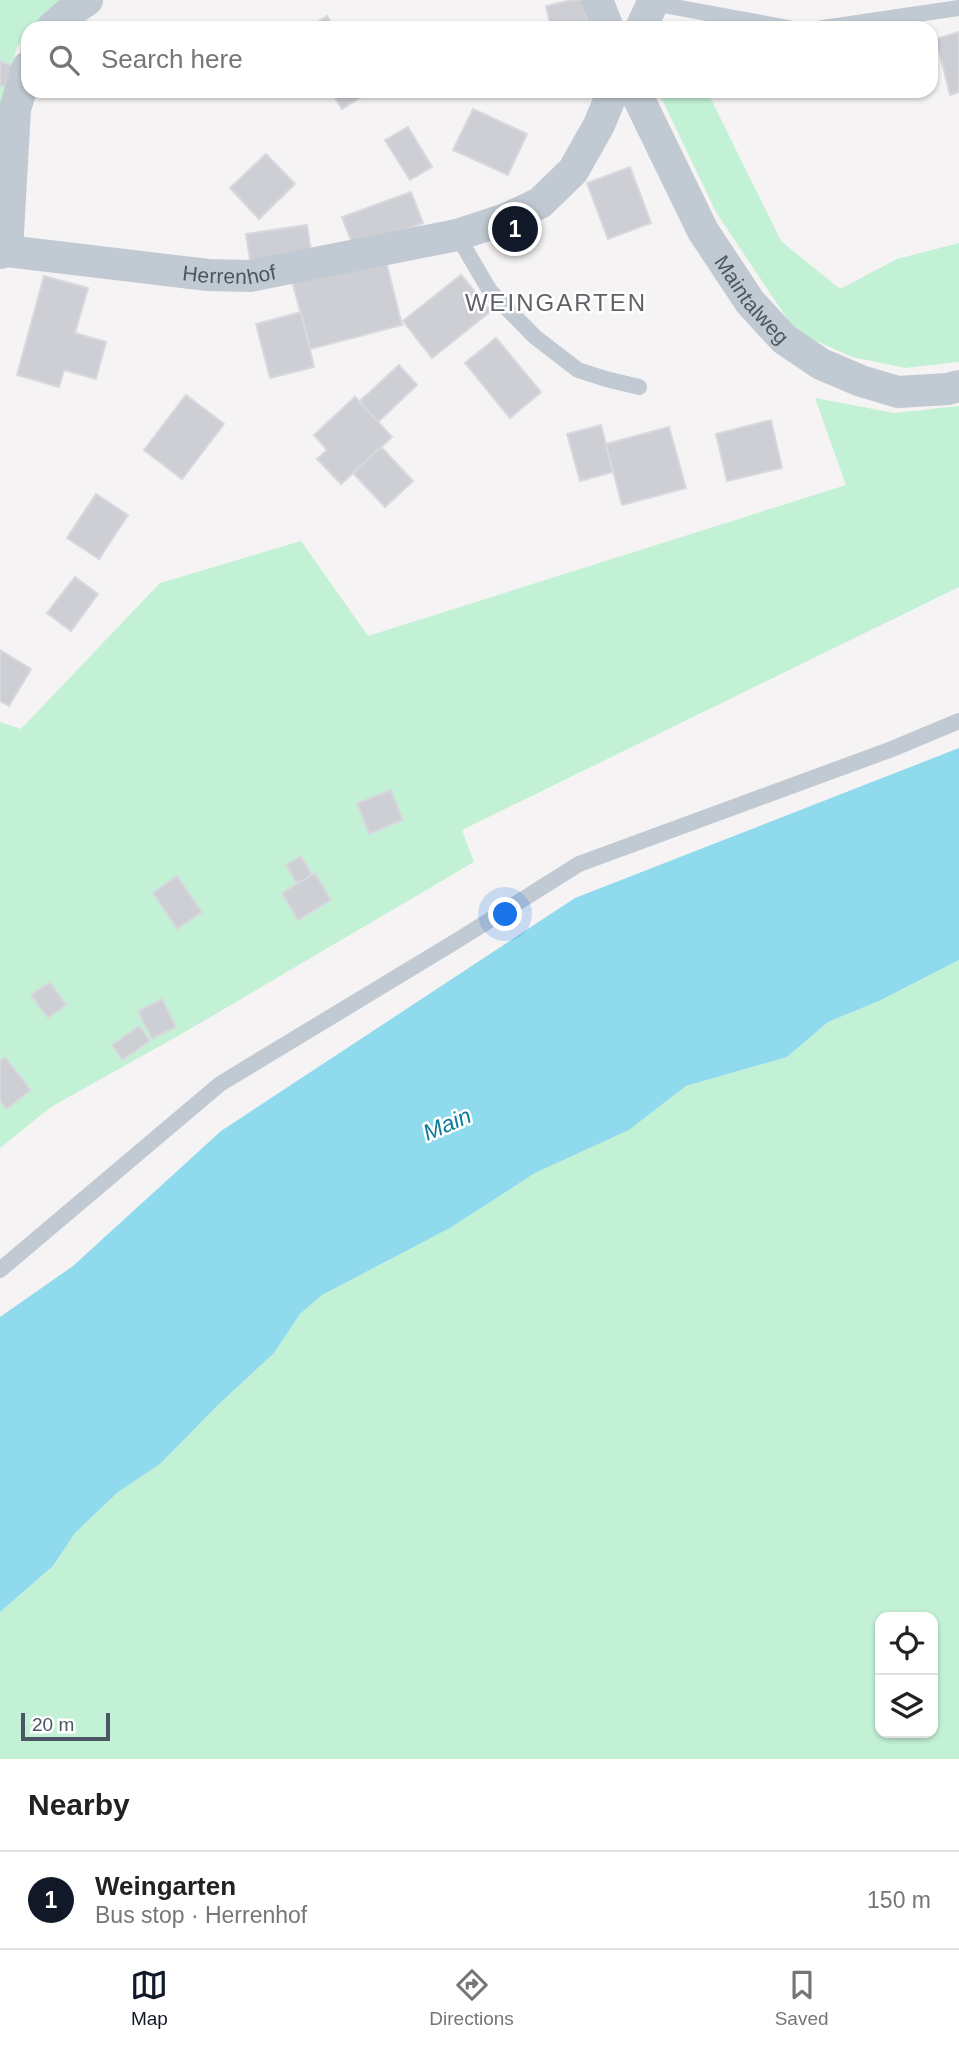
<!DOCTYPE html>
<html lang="en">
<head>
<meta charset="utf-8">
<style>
	body { margin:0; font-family:Helvetica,sans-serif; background:#f6f6f6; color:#222 }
	.controls { position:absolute; right:21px; bottom:21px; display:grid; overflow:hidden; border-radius:14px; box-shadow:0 2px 5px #0004 }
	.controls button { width:63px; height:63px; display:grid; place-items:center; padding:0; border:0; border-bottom:2px solid #e0e0e0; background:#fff; color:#222; font:35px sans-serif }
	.scale { position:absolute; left:21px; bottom:18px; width:89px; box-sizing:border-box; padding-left:7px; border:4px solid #4a5661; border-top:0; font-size:19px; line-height:24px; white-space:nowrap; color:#4a5661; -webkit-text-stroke:5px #fff; paint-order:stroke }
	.you { position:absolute; left:506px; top:915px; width:24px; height:24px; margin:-18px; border:5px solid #fff; border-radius:50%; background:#1a73e8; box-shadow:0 0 0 10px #1a73e833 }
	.badge { display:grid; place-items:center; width:46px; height:46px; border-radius:50%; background:#111827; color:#fff; font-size:23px; font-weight:700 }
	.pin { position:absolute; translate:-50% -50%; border:4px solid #fff; box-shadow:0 2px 7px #0006 }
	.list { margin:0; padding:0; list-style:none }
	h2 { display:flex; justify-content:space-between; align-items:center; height:91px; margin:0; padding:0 28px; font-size:30px }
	h2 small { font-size:23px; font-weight:400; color:#767676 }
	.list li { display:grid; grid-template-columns:46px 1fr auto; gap:21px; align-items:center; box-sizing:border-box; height:98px; padding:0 28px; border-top:2px solid #e0e0e0 }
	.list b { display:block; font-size:26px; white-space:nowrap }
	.list p { margin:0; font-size:23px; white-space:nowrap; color:#767676 }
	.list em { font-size:23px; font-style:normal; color:#767676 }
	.icon { flex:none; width:38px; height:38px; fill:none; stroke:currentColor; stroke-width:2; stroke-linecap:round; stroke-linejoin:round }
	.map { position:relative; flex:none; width:959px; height:1759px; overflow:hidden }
	.search { position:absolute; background:#fff; box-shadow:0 2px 5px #0004; left:21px; right:21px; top:21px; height:77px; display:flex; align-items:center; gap:18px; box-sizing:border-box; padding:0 24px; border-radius:21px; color:#767676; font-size:26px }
	.sheet { height:189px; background:#fff }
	nav { display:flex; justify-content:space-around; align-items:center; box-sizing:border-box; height:98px; border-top:2px solid #e0e0e0; background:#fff; font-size:19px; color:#767676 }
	nav a { display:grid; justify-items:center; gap:4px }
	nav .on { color:#111827 }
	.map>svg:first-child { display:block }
	.green { fill:#c3f1d5; fill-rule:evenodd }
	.water { fill:#90daee }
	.building { fill:#cdcfd5; stroke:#d7d9de; stroke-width:2 }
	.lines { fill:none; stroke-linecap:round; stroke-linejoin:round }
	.service { stroke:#c1cad2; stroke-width:16 }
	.minor { stroke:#c1cad2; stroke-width:32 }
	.labels { text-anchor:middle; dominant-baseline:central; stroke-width:5; stroke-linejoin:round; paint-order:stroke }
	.street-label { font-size:21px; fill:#4a5661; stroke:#fff }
	.water-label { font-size:23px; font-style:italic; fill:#0c7c9b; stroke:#fff }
	.quarter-label { font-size:24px; letter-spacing:2px; fill:#5f6368; stroke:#fff }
</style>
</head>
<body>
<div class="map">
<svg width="959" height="1759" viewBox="0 0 959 1759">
	<rect width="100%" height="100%" fill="#f5f3f3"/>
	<g class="green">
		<polygon points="0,0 60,0 33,28 28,28 28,34 17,47 0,116"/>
		<polygon points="658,91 707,91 781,241 840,289 897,259 959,243 959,362 905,368 852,357 796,332 716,212"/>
		<polygon points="815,398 894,413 959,406 959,587 462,830 474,862 190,1029 51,1107 0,1148 0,722 21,729 160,583 301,541 368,636 846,485"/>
		<path d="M959,960V1759H0V1612L53,1566L75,1533L118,1492L160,1464L219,1404L274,1353L300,1314L322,1295L450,1228L535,1173L629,1130L686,1086L787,1057L828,1022L879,1001ZM880,1617H933V1733H880Z"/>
	</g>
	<polygon class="water" points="959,748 959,960 879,1001 828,1022 787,1057 686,1086 629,1130 535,1173 450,1228 322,1295 300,1314 274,1353 219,1404 160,1464 118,1492 75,1533 53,1566 0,1612 0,1317 73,1266 221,1131 575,898"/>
	<g class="building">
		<polygon points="572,0 582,0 589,28 551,28 546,6"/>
		<polygon points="327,16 335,28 308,28"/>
		<polygon points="959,32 959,92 950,95 936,39"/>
		<polygon points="0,61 14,66 5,87 0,85"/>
		<polygon points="331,91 370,91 342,109"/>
		<polygon points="473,109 527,134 508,175 453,150"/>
		<polygon points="408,127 432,167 410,180 385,140"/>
		<polygon points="266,154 295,184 259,219 230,188"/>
		<polygon points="630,167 651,223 608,239 587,183"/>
		<polygon points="411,192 423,223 354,248 342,217"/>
		<polygon points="307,225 312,257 251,266 246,234"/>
		<polygon points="385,257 402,325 310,349 292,280"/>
		<polygon points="461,275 491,311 432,358 403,321"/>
		<polygon points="44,276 88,288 75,333 106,342 96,379 64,370 59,387 17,375"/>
		<polygon points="301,312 314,367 270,378 256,324"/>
		<polygon points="496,338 541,392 510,418 465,363"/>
		<polygon points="399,365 417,385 378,422 359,402"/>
		<polygon points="186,395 224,424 182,479 144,450"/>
		<polygon points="355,397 392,437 341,484 317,459 327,450 314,435"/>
		<polygon points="771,420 782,468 727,481 716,434"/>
		<polygon points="601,425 613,472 580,481 567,434"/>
		<polygon points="669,427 686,488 622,505 606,444"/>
		<polygon points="381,447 413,481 385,507 353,473"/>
		<polygon points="96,494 128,515 99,559 67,538"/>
		<polygon points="75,577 98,594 71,631 47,613"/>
		<polygon points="0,650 31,669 9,706 0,701"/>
		<polygon points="391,790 403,820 369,834 357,803"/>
		<polygon points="301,856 312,875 297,884 286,865"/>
		<polygon points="315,873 331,900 298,920 282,893"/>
		<polygon points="177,876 202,912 177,929 153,893"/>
		<polygon points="50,982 66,1005 48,1018 31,995"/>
		<polygon points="162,999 176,1027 152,1039 138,1011"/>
		<polygon points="139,1026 150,1041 122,1060 112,1045"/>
		<polygon points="5,1057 31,1090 6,1109 0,1101 0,1061"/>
	</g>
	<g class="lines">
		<g class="service">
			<polyline points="652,3 789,28"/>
			<polyline points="823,28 959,8"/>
			<polyline points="457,235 490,291 535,337 578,370 606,379 639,387"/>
			<polyline points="0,1270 220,1084 458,940 579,864 892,749 959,721"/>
		</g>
		<g class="minor">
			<polyline points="597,0 608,28"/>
			<polyline points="52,28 71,11 87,0"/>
			<polyline points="641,28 654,0"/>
			<path id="s1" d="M635,91L703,231L750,302L784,339L821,364L861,381L898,392L948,389L959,386"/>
			<polyline points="7,251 15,109 28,67"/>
			<path id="s2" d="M0,253L7,251L208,275L250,276L457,235L506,219L540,203L573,171L599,125L613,91"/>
		</g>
	</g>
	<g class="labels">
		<g class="street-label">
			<text stroke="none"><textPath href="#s2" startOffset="231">Herrenhof</textPath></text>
			<text stroke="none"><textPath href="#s1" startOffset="240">Maintalweg</textPath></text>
		</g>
		<g class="water-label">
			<text transform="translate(447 1124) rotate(-23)">Main</text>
		</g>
		<g class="quarter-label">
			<text x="556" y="302">WEINGARTEN</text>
		</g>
	</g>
</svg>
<div class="controls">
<button><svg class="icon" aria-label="locate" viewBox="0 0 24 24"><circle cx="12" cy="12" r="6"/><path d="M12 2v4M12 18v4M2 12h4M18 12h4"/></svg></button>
<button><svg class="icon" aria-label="layers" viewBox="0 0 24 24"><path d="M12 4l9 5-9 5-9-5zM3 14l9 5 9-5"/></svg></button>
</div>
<div class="scale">20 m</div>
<div class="you"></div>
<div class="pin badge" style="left:515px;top:229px">1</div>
<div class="search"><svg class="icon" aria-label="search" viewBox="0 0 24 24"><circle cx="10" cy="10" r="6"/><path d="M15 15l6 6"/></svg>Search here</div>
</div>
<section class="sheet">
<h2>Nearby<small></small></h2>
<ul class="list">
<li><span class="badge">1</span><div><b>Weingarten</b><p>Bus stop · Herrenhof</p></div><em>150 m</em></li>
</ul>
</section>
<nav>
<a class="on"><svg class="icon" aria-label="map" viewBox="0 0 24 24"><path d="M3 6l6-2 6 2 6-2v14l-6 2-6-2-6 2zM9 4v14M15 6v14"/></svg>Map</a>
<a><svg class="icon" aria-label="directions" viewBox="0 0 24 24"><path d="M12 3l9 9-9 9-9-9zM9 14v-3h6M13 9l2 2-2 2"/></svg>Directions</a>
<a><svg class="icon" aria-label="saved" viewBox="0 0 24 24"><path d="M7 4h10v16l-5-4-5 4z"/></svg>Saved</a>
</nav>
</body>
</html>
